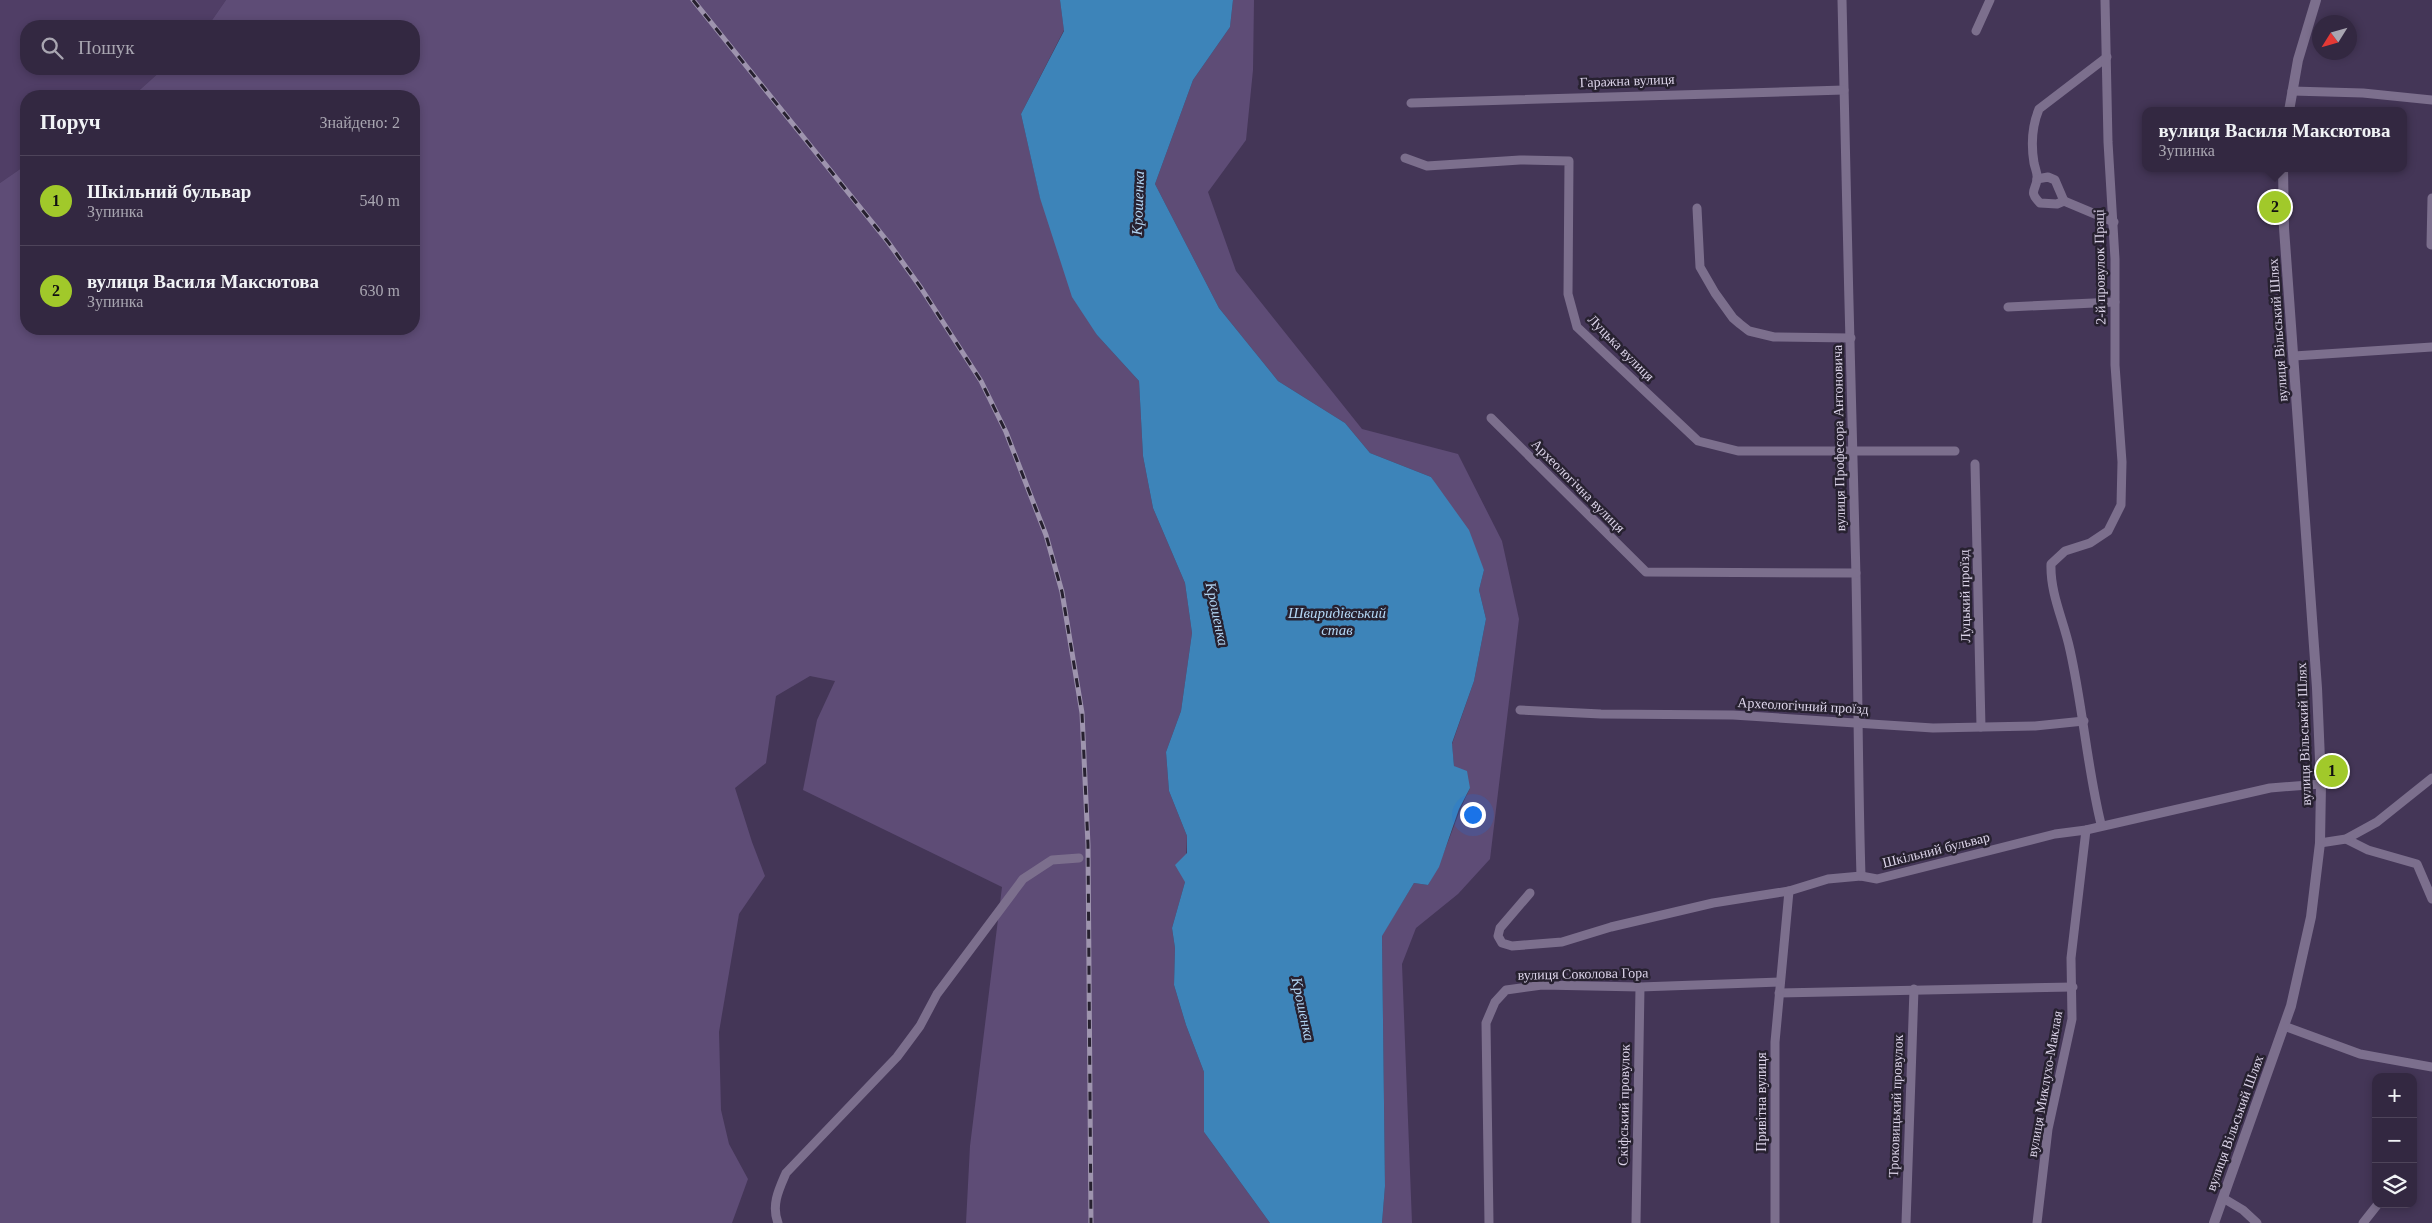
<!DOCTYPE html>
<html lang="uk">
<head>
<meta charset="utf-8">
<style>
	body { margin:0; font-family:Georgia,serif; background:#3b3048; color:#f1f3f6 }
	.controls { position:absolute; right:15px; bottom:15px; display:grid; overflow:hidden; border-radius:10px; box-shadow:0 2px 8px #0003 }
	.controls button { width:45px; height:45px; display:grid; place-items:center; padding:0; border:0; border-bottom:1px solid #4e445a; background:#332841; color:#f1f3f6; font:25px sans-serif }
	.compass { position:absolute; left:2312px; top:15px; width:45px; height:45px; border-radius:50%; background:#332841; box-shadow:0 2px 8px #0003; rotate:233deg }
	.you { position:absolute; left:1472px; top:814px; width:18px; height:18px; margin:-12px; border:4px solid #fff; border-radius:50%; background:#1a73e8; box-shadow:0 0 0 8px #1a73e833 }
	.badge { display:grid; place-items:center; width:32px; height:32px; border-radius:50%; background:#a1c92a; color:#111; font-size:16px; font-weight:700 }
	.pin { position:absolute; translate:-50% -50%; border:2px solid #fff; box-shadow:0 1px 5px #0006 }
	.popup { position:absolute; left:2142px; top:107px; width:265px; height:65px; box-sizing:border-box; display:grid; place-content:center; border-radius:10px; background:#332841; filter:drop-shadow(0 1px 4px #0005); font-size:16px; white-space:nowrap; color:#a9a6b1 }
	.popup b { font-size:19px; color:#f1f3f6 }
	.popup::after { content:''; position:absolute; left:50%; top:100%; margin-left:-10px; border:10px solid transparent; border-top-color:#332841 }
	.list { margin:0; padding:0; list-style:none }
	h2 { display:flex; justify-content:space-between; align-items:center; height:65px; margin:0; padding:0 20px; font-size:21px }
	h2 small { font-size:16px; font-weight:400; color:#a9a6b1 }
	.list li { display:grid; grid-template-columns:32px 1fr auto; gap:15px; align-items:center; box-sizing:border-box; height:90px; padding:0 20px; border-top:1px solid #4e445a }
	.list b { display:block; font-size:19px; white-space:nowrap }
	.list p { margin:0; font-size:16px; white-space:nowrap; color:#a9a6b1 }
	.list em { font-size:16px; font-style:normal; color:#a9a6b1 }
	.icon { flex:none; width:28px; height:28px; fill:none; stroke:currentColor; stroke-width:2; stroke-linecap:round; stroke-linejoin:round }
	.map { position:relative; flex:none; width:2432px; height:1223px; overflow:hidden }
	.search { position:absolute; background:#332841; box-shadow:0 2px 8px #0003; left:20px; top:20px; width:400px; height:55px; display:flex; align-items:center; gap:12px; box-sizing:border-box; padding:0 18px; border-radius:20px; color:#a9a6b1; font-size:19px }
	.panel { position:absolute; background:#332841; box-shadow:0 2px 8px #0003; left:20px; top:90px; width:400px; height:245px; border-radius:20px }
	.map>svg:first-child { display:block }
	.built { fill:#503e66 }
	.green { fill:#5e4c76 }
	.water { fill:#3d84b9 }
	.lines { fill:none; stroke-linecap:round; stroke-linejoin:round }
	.minor { stroke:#7c6f8d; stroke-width:9 }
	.tertiary { stroke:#7c6f8d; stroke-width:10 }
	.rail-casing { stroke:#9e94ae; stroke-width:5 }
	.rail { stroke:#272130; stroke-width:3; stroke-dasharray:9; stroke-linecap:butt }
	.labels { text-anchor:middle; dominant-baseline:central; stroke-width:5; stroke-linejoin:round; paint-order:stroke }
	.street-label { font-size:14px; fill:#dbd3e8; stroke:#272130 }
	.water-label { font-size:15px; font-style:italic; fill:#b3d6f4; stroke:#272130 }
</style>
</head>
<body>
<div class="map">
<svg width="2432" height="1223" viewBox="0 0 2432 1223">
	<rect width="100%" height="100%" fill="#443657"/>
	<polygon class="built" points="0,0 226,0 208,26 26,26 26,69 163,69 133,96 26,96 26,165 0,183"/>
	<g class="green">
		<polygon points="226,0 1060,0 1064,30 1021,114 1040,197 1097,335 1139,381 1143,456 1153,508 1185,583 1192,633 1181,711 1166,752 1169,791 1187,836 1185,882 1172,928 1175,948 1174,985 1186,1025 1204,1072 1204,1132 1270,1223 966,1223 970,1146 1002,887 803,790 817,720 835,681 810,676 776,696 766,763 735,788 752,842 765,876 739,914 719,1032 721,1110 729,1144 748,1179 732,1223 0,1223 0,183 26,165 26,329 414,329 414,96 133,96 163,69 414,69 414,26 208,26"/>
		<path d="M1233,0H1254L1253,70L1246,140L1208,192L1236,271L1362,429L1458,454L1502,541L1519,619L1490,859L1458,894L1416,928L1402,964L1412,1223H1382L1385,1186L1382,935L1414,883L1428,885C1446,855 1454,820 1470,788L1454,766L1452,744L1474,681L1486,619L1479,590L1484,570L1431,477L1370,453L1345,423L1278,381L1219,308L1155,184L1193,80L1230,27Z"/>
	</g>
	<polygon class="water" points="1060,0 1233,0 1230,27 1193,80 1155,184 1219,308 1278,381 1345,423 1370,453 1431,477 1469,530 1484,570 1479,590 1486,619 1474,681 1452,743 1454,766 1467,771 1470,788 1459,809 1439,867 1428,885 1414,883 1382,936 1385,1186 1382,1223 1270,1223 1204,1132 1204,1072 1186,1025 1174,985 1175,948 1172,928 1185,882 1175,865 1187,853 1187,836 1169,791 1166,752 1181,711 1192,633 1185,583 1153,508 1143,456 1139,381 1097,335 1072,297 1040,198 1021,114 1064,31"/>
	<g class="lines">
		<g class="minor">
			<path d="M1842,0C1845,192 1852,385 1856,577C1858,677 1858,777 1861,876"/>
			<polyline points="1976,31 1990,0"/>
			<path d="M2107,57L2039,109C2032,126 2031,145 2034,163C2035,168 2038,174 2037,179C2036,191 2028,191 2040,203L2057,204L2064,201L2114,222"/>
			<polyline points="2292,91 2363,93 2432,100"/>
			<polyline points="1411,103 1844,90"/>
			<polyline points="1405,158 1427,166 1520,160 1569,161 1568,294 1577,327 1698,441 1738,451 1955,451"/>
			<polyline points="2037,179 2048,177 2055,180 2064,201"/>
			<polyline points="1697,208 1700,267 1715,293 1733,318 1740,324 1749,331 1774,337 1851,338"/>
			<polyline points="2431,245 2432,198"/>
			<polyline points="2008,307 2115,302"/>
			<polyline points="2294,356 2432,347"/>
			<polyline points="1491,418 1646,572 1856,573"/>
			<polyline points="1975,464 1981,727"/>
			<polyline points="1520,710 1601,714 1733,715 1933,728 2035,726 2084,721"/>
			<path d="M2101,824C2087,767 2083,708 2070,650C2064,621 2050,594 2051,564L2065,551L2090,543L2108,531L2121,505L2122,462L2115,365V259L2108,142L2105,0"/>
			<polyline points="2346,839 2368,850 2417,864 2432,899"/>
			<polyline points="2320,843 2346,839 2377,822 2432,778"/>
			<polyline points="1530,893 1500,928 1498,936 1502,943 1512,946 1562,942 1611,927 1713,903 1789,891 1828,879 1861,876 1877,879 2055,834 2086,830 2270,788 2321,784"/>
			<polyline points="1779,993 2073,987"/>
			<polyline points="2284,1026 2360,1054 2432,1067"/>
			<polyline points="2223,1198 2243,1210 2257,1223"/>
			<path d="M778,1223C771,1205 779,1189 786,1173L897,1057L920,1026L937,994L1023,879L1052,860L1079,858"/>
			<polyline points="1489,1223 1486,1023 1495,1002 1506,990 1542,985 1640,987 1780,982"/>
			<polyline points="1636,1223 1640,987"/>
			<polyline points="1775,1223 1775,1042 1789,891"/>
			<polyline points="1906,1223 1914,989"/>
			<polyline points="2037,1223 2048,1129 2072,1019 2071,958 2086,830"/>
			<polyline points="2363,1223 2378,1204"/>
		</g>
		<g class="tertiary">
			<polyline points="2289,111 2298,60 2316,0"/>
			<polyline points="2214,1223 2291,1006 2311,917 2320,843 2321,784 2317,688 2284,228 2283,168"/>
		</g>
		<g class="rail-casing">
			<polyline id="rail" points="693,0 888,242 921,288 981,381 1006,432 1046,535 1062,592 1082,713 1088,845 1091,1223"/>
		</g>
		<use href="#rail" class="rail"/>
	</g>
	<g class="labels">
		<g class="street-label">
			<text transform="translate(1627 81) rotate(-2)">Гаражна вулиця</text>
			<text transform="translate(2100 267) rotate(-91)">2-й провулок Праці</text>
			<text transform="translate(2278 330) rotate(-94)">вулиця Вільський Шлях</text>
			<text transform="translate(1621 348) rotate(45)">Луцька вулиця</text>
			<text transform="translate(1839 438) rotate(-91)">вулиця Професора Антоновича</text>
			<text transform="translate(1578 486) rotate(45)">Археологічна вулиця</text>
			<text transform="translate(1965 596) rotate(-91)">Луцький проїзд</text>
			<text transform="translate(1803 706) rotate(3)">Археологічний проїзд</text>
			<text transform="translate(2304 734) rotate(-92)">вулиця Вільський Шлях</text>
			<text transform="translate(1936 850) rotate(-14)">Шкільний бульвар</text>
			<text transform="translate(1583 974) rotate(-1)">вулиця Соколова Гора</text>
			<text transform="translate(2045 1084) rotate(-80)">вулиця Миклухо-Маклая</text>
			<text transform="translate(1761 1102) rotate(-90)">Привітна вулиця</text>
			<text transform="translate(1624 1105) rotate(-89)">Скіфський провулок</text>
			<text transform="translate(1896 1106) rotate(-88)">Троковицький провулок</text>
			<text transform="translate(2235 1123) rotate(-70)">вулиця Вільський Шлях</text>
		</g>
		<g class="water-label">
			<text transform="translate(1138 203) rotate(-88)">Крошенка</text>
			<text x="1337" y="613">Швиридівський<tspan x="1337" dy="17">став</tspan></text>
			<text transform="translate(1217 614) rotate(78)">Крошенка</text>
			<text transform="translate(1303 1009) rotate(78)">Крошенка</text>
		</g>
	</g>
</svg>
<div class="controls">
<button>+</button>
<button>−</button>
<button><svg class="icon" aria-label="layers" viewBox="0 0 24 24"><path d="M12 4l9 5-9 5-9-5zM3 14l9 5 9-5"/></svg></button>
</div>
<svg class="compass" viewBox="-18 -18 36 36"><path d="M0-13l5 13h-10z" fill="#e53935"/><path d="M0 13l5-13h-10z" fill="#a9a6b1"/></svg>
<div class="you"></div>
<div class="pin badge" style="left:2332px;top:771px">1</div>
<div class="pin badge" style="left:2275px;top:207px">2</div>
<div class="popup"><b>вулиця Василя Максютова</b>Зупинка</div>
<div class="search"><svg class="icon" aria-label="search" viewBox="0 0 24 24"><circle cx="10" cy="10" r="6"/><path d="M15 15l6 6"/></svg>Пошук</div>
<section class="panel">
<h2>Поруч<small>Знайдено: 2</small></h2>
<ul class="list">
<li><span class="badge">1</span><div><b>Шкільний бульвар</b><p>Зупинка</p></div><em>540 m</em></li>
<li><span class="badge">2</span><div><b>вулиця Василя Максютова</b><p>Зупинка</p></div><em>630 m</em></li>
</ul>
</section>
</div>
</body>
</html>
